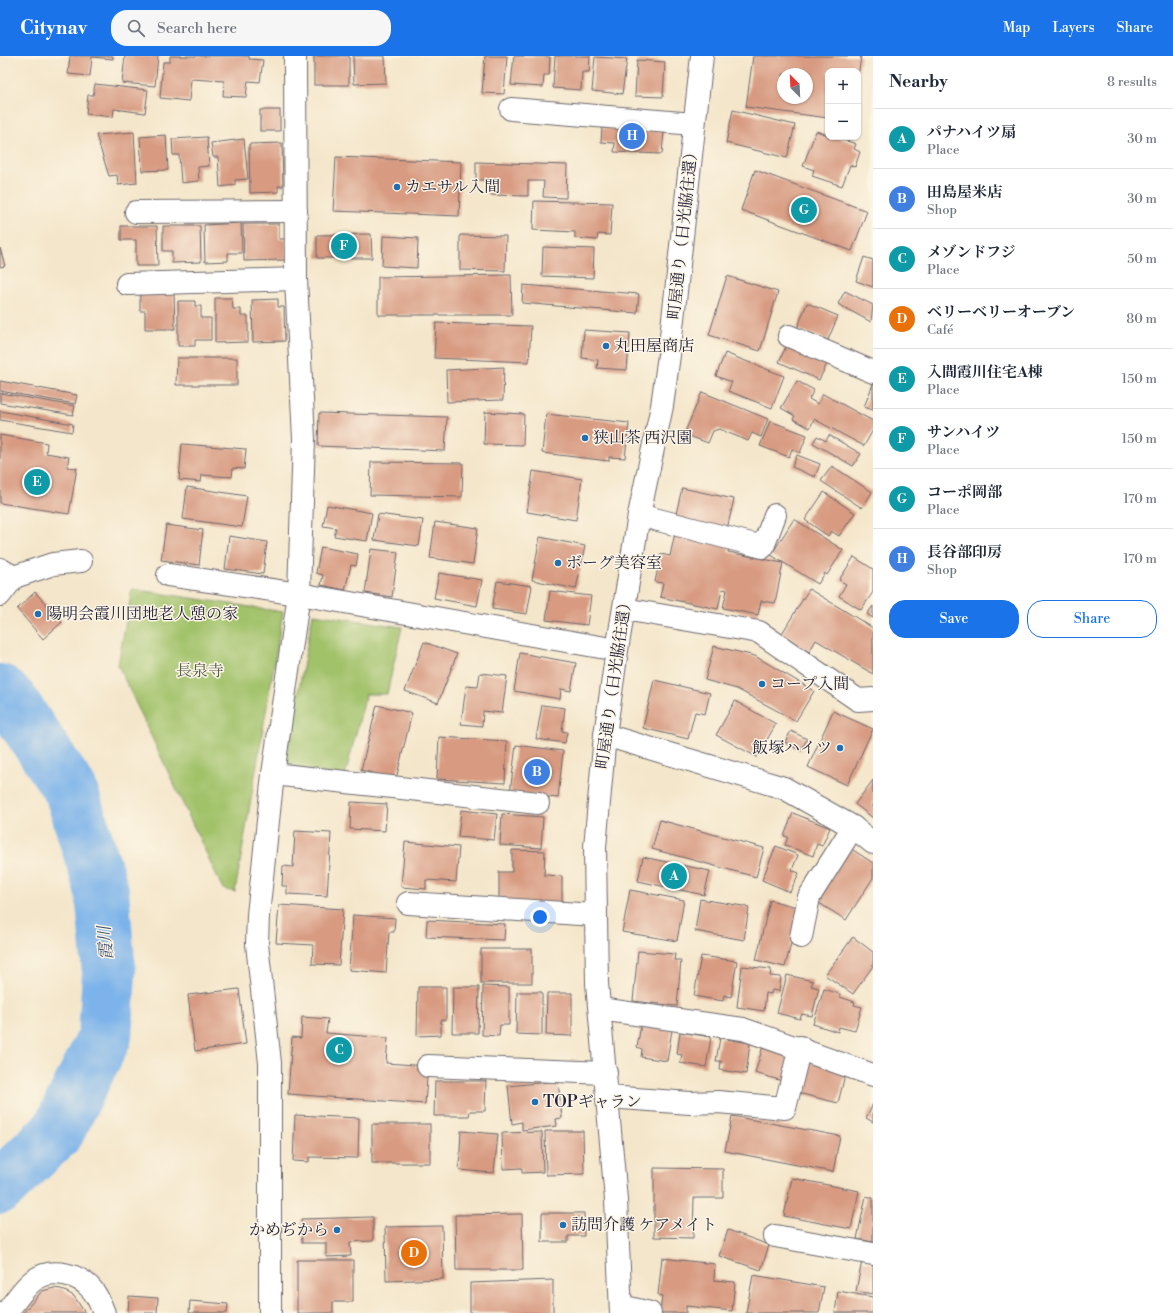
<!DOCTYPE html>
<html lang="en">
<head>
<meta charset="utf-8">
<style>
	body { margin:0; font-family:"Libre Bodoni","Noto Serif JP",serif; background:#f6f6f7; color:#1f2937 }
	.controls { position:absolute; right:12px; top:12px; display:grid; overflow:hidden; border-radius:8px; box-shadow:0 1px 3px #0004 }
	.controls button { width:36px; height:36px; display:grid; place-items:center; padding:0; border:0; border-bottom:1px solid #e0e1e3; background:#fff; color:#1f2937; font:20px sans-serif }
	.compass { position:absolute; left:777px; top:12px; width:36px; height:36px; border-radius:50%; background:#fff; box-shadow:0 1px 3px #0004; rotate:336deg }
	.you { position:absolute; left:540px; top:861px; width:14px; height:14px; margin:-10px; border:3px solid #fff; border-radius:50%; background:#1a73e8; box-shadow:0 0 0 6px #1a73e833 }
	.badge { display:grid; place-items:center; width:26px; height:26px; border-radius:50%; background:#1a73e8; color:#fff; font-size:13px; font-weight:700 }
	.pin { position:absolute; translate:-50% -50%; border:2px solid #fff; box-shadow:0 1px 4px #0006 }
	.list { margin:0; padding:0; list-style:none }
	h2 { display:flex; justify-content:space-between; align-items:center; height:52px; margin:0; padding:0 16px; font-size:17px }
	h2 small { font-size:13px; font-weight:400; color:#747a83 }
	.list li { display:grid; grid-template-columns:26px 1fr auto; gap:12px; align-items:center; box-sizing:border-box; height:60px; padding:0 16px; border-top:1px solid #e0e1e3 }
	.list b { display:block; font-size:15px; white-space:nowrap }
	.list p { margin:0; font-size:13px; white-space:nowrap; color:#747a83 }
	.list em { font-size:13px; font-style:normal; color:#747a83 }
	.actions { display:flex; gap:8px; padding:12px 16px }
	.actions a { flex:1; padding:9px 0; border:1px solid #1a73e8; border-radius:16px; text-align:center; font-size:14px; color:#1a73e8 }
	.actions .main { background:#1a73e8; color:#fff }
	.icon { flex:none; width:22px; height:22px; fill:none; stroke:currentColor; stroke-width:2; stroke-linecap:round; stroke-linejoin:round }
	.map { position:relative; flex:none; width:873px; height:1257px; overflow:hidden }
	header { display:flex; align-items:center; gap:24px; box-sizing:border-box; height:56px; padding:0 20px; background:#1a73e8; color:#fff }
	header strong { font-size:19px }
	nav { display:flex; gap:22px; margin-inline-start:auto; font-size:14px }
	.search { width:280px; height:36px; background:#f6f6f7; display:flex; align-items:center; gap:10px; box-sizing:border-box; padding:0 14px; border-radius:16px; color:#747a83; font-size:15px }
	main { display:flex }
	aside { flex:1; background:#fff }
	.map>svg:first-child { display:block }
	.green { fill:#a2c26a; stroke:#627252 }
	.lines { fill:none; stroke-linecap:round; stroke-linejoin:round }
	.river { stroke:#7bb3ea; stroke-width:54 }
	.building { fill:#d89b82; fill-rule:evenodd }
	.minor-casing { stroke:#6c676d; stroke-width:24 }
	.minor { stroke:#fff; stroke-width:22 }
	.poi-dot { fill:#1f6fb2; stroke:#fcf5e5; stroke-width:1.5 }
	.labels { text-anchor:middle; dominant-baseline:central; stroke-width:3; stroke-linejoin:round; paint-order:stroke }
	.poi-label { font-size:16px; fill:#22223b; stroke:#fcf5e5; text-anchor:start }
	.street-label { font-size:16px; fill:#22223b; stroke:#fcf5e5 }
	.park-label { font-size:16px; fill:#4f5a4b; stroke:#fcf5e5 }
	.water-label { font-size:17px; font-style:italic; fill:#415578; stroke:#fcf5e5 }
</style>
</head>
<body>
<header>
<strong>Citynav</strong>
<div class="search"><svg class="icon" aria-label="search" viewBox="0 0 24 24"><circle cx="10" cy="10" r="6"/><path d="M15 15l6 6"/></svg>Search here</div>
<nav><a>Map</a><a>Layers</a><a>Share</a></nav>
</header>
<main>
<div class="map">
<svg width="873" height="1257" viewBox="0 0 873 1257">
	<rect width="100%" height="100%" fill="#fcf5e5"/>
	<filter id="ink" filterUnits="userSpaceOnUse"><feTurbulence type="fractalNoise" baseFrequency=".025" numOctaves="2"/><feDisplacementMap in="SourceGraphic" scale="8" xChannelSelector="R" yChannelSelector="G"/><feConvolveMatrix kernelMatrix="1 2 1 2 8 2 1 2 1" color-interpolation-filters="sRGB"/></filter>
	<filter id="wash" filterUnits="userSpaceOnUse"><feTurbulence type="fractalNoise" baseFrequency=".012" numOctaves="4" result="noise"/><feDisplacementMap in="SourceGraphic" scale="16" xChannelSelector="R" yChannelSelector="G"/><feGaussianBlur stdDeviation="0.9" result="paint"/><feColorMatrix in="noise" values="0 0 0 0 0 0 0 0 0 0 0 0 0 0 0 0 0 1.4 0 .05"/><feComposite in="paint" operator="in"/></filter>
	<g filter="url(#wash)">
		<rect width="100%" height="100%" fill="#f4e6ca"/>
		<g class="green">
			<polygon points="132,533 283,556 235,836 223,833 118,609"/>
			<polygon points="313,558 402,571 387,638 366,638 345,720 284,712"/>
		</g>
		<g class="lines">
			<polyline class="river" points="0,635 11,645 71,735 102,835 109,917 105,980 58,1075 0,1131"/>
		</g>
		<g id="blocks">
			<g class="building">
				<polygon points="70,0 113,0 113,3 92,1 90,20 68,18"/>
				<polygon points="125,0 158,0 155,30 122,27"/>
				<polygon points="170,0 249,0 249,3 263,4 260,26 248,25 246,41 223,40 224,25 191,23 189,45 160,42 163,6 170,6"/>
				<rect x="314" y="0" width="35" height="29"/>
				<polygon points="353,0 385,0 386,27 354,28"/>
				<polygon points="485,0 507,0 504,38 482,37"/>
				<polygon points="514,0 550,1 549,19 544,19 543,31 511,29"/>
				<polygon points="555,0 590,0 589,16 582,16 581,34 553,32"/>
				<path d="M753,0H861L859,15H828V62L746,51ZM783,18H807V42H783Z"/>
				<polygon points="595,1 627,3 622,38 592,35"/>
				<polygon points="637,4 665,6 663,41 635,40"/>
				<polygon points="95,28 148,34 145,57 114,53 113,61 86,58 88,39 93,39"/>
				<rect x="260" y="54" width="20" height="21"/>
				<polygon points="733,54 795,69 787,102 726,87"/>
				<polygon points="602,72 664,75 662,98 614,96 615,87 601,86"/>
				<polygon points="816,75 828,79 828,81 835,81 856,88 854,93 860,96 855,111 850,109 842,130 812,120 814,114 803,110"/>
				<polygon points="134,76 137,127 118,129 117,119 109,120 96,79"/>
				<polygon points="166,79 168,114 142,115 140,81"/>
				<polygon points="207,81 209,110 198,111 199,125 181,127 179,99 173,99 172,83"/>
				<polygon points="244,83 248,123 235,124 235,129 220,131 218,101 213,101 211,87"/>
				<polygon points="282,87 283,130 278,130 278,136 250,137 249,88"/>
				<polygon points="336,101 461,106 459,160 333,155"/>
				<polygon points="476,106 567,109 566,142 543,141 544,125 528,125 528,140 490,139 490,124 476,124"/>
				<polygon points="755,114 867,155 852,195 741,154"/>
				<polygon points="534,145 612,147 610,179 598,178 597,184 575,182 575,176 533,174"/>
				<polygon points="241,167 242,197 228,197 228,205 205,206 204,169"/>
				<polygon points="243,168 279,168 279,183 286,183 286,204 244,205"/>
				<polygon points="121,170 157,170 158,210 136,210 136,184 121,184"/>
				<polygon points="163,170 200,170 201,206 172,207 172,195 163,195"/>
				<polygon points="371,178 372,202 317,202 317,179"/>
				<polygon points="460,179 506,180 505,215 460,214"/>
				<polygon points="383,180 418,182 417,212 382,210"/>
				<polygon points="543,191 594,193 593,222 542,220"/>
				<polygon points="0,192 5,210 0,211"/>
				<polygon points="864,201 873,204 873,231 856,225"/>
				<polygon points="511,219 512,259 378,259 378,221"/>
				<polygon points="727,220 778,236 760,295 709,279"/>
				<polygon points="523,229 639,238 637,257 522,247"/>
				<polygon points="845,235 873,249 871,266 838,248"/>
				<polygon points="174,237 175,273 145,273 145,255 140,255 140,238"/>
				<polygon points="215,242 232,242 233,253 241,253 241,260 248,260 248,286 215,287"/>
				<polygon points="278,243 278,251 284,251 285,285 253,286 252,244"/>
				<polygon points="178,245 195,245 195,250 201,250 201,262 211,262 211,284 195,284 195,290 178,290"/>
				<polygon points="807,247 838,260 828,284 797,273"/>
				<polygon points="436,267 531,270 529,306 434,302"/>
				<polygon points="584,274 630,277 627,314 597,312 598,304 582,302"/>
				<polygon points="786,290 827,308 819,324 779,306"/>
				<polygon points="725,297 784,320 772,352 728,335 732,326 716,320"/>
				<polygon points="177,302 237,302 237,329 176,329"/>
				<polygon points="504,311 503,344 447,346 446,314"/>
				<polygon points="0,325 77,339 75,348 0,335"/>
				<polygon points="797,325 814,334 809,343 818,348 823,338 873,365 873,374 864,390 814,363 810,372 793,363 795,360 781,352"/>
				<polygon points="873,328 873,354 864,351"/>
				<polygon points="702,336 768,363 761,381 752,377 748,385 719,373 713,375 708,387 684,378"/>
				<polygon points="0,337 75,350 73,359 0,347"/>
				<polygon points="0,355 73,368 72,376 0,364"/>
				<polygon points="485,356 524,358 523,389 484,388"/>
				<polygon points="319,357 447,361 445,395 318,390"/>
				<polygon points="546,358 629,367 625,402 609,401 609,405 542,397"/>
				<polygon points="770,365 807,379 800,397 792,393 789,401 760,390"/>
				<polygon points="0,379 47,387 46,397 69,401 67,411 77,412 69,458 0,447"/>
				<polygon points="829,379 861,398 853,410 813,387 817,380 826,385"/>
				<polygon points="182,388 246,393 244,413 233,412 232,421 202,419 201,426 179,424"/>
				<polygon points="797,399 820,408 815,421 792,411"/>
				<polygon points="371,406 463,407 462,441 370,439"/>
				<polygon points="832,410 872,436 862,452 821,425"/>
				<polygon points="533,415 582,423 576,464 527,456"/>
				<polygon points="187,431 247,440 242,471 183,463"/>
				<polygon points="682,432 734,443 727,473 675,462"/>
				<polygon points="824,436 855,457 839,480 831,475 828,480 805,464"/>
				<polygon points="327,449 372,457 367,485 334,480 336,472 323,470"/>
				<polygon points="378,458 423,464 419,490 374,484"/>
				<polygon points="794,463 843,494 827,519 825,517 818,528 771,499"/>
				<polygon points="435,466 478,472 473,508 430,502"/>
				<polygon points="166,469 203,474 199,509 161,504"/>
				<polygon points="675,477 730,488 728,496 783,507 775,547 761,545 758,559 723,552 727,534 722,533 718,553 660,541 663,527 655,526 661,498 670,500"/>
				<polygon points="229,480 267,486 263,518 225,513"/>
				<polygon points="540,481 585,490 576,533 532,524"/>
				<polygon points="321,491 358,498 356,510 351,509 345,534 321,529 323,519 316,517"/>
				<polygon points="371,493 398,496 392,541 365,537"/>
				<polygon points="854,501 873,513 873,536 861,554 839,540 846,528 839,524"/>
				<polygon points="439,517 482,524 477,550 434,542"/>
				<polygon points="497,525 532,530 527,558 492,553"/>
				<polygon points="809,533 873,572 873,618 816,584 809,596 781,579"/>
				<polygon points="550,535 591,540 587,569 546,564"/>
				<polygon points="35,536 62,566 43,583 17,553"/>
				<polygon points="873,550 873,562 867,558"/>
				<polygon points="424,586 457,598 438,647 405,635"/>
				<polygon points="714,590 755,600 814,635 796,665 737,633 705,624"/>
				<polygon points="520,597 576,607 571,635 561,633 560,643 514,635"/>
				<polygon points="480,617 507,620 502,657 483,655 482,670 461,668 466,630 478,631"/>
				<polygon points="654,624 710,637 705,658 695,656 688,683 643,672"/>
				<polygon points="735,645 776,668 757,701 716,679"/>
				<polygon points="377,649 412,657 396,723 361,714"/>
				<polygon points="542,649 565,652 562,675 567,676 565,687 536,683"/>
				<polygon points="833,655 873,673 847,729 808,711"/>
				<polygon points="791,675 807,683 801,695 785,686"/>
				<polygon points="439,681 507,685 505,727 437,723"/>
				<polygon points="516,689 563,695 558,742 510,737"/>
				<polygon points="873,724 873,762 855,748"/>
				<polygon points="351,746 387,748 385,775 350,773"/>
				<polygon points="461,754 497,758 494,784 458,781"/>
				<polygon points="793,757 830,772 822,790 817,788 813,800 785,789 788,781 784,780"/>
				<polygon points="502,758 543,761 541,792 500,789"/>
				<polygon points="660,764 764,792 756,821 652,793"/>
				<polygon points="295,775 331,777 327,840 287,838 287,830 282,830 283,810 293,811"/>
				<polygon points="405,786 459,791 456,826 426,824 426,833 401,831"/>
				<polygon points="776,790 798,799 792,814 799,817 790,836 762,824"/>
				<polygon points="850,792 873,807 873,822 846,864 816,845"/>
				<polygon points="512,794 545,795 544,819 562,820 562,850 499,844 499,816 512,816"/>
				<polygon points="643,801 710,815 704,839 638,825"/>
				<polygon points="630,834 684,844 677,885 622,876"/>
				<polygon points="700,843 749,851 744,884 695,875"/>
				<polygon points="770,844 800,852 785,911 756,904"/>
				<polygon points="279,849 343,853 339,909 312,908 313,889 276,887"/>
				<polygon points="353,859 395,862 394,876 389,876 386,917 349,914"/>
				<polygon points="427,864 505,868 504,884 426,881"/>
				<polygon points="853,881 873,896 873,910 853,938 825,919"/>
				<rect x="481" y="893" width="51" height="34"/>
				<polygon points="638,895 675,898 674,904 681,904 677,950 633,945"/>
				<polygon points="701,900 737,905 731,941 724,939 723,945 694,940"/>
				<polygon points="742,910 771,913 770,920 781,921 779,935 772,934 771,938 766,937 764,955 737,951"/>
				<polygon points="787,919 813,925 811,930 819,932 812,960 802,958 800,963 777,957"/>
				<polygon points="483,930 509,931 509,969 500,969 499,980 482,979"/>
				<polygon points="418,931 446,931 446,964 441,964 441,979 417,980"/>
				<polygon points="453,931 479,931 478,977 452,977"/>
				<polygon points="239,933 246,988 195,995 188,939"/>
				<polygon points="824,933 840,938 840,941 855,946 854,949 862,951 855,975 839,971 838,976 813,968"/>
				<polygon points="517,936 542,936 542,979 516,978"/>
				<polygon points="547,937 572,937 572,980 546,979"/>
				<polygon points="302,961 328,963 326,977 388,982 386,1007 428,1010 425,1048 288,1038 292,981 301,982"/>
				<polygon points="641,969 672,974 667,1005 641,1001 642,993 637,991"/>
				<polygon points="680,976 711,981 706,1011 680,1007 682,999 677,998"/>
				<polygon points="720,982 750,987 746,1018 720,1014 721,1005 716,1005"/>
				<polygon points="763,990 794,1000 786,1026 755,1017"/>
				<polygon points="806,1005 846,1015 838,1047 798,1037"/>
				<polygon points="435,1025 486,1025 485,1055 470,1055 469,1060 434,1060"/>
				<polygon points="558,1025 562,1062 556,1063 557,1070 522,1074 522,1066 512,1068 508,1030"/>
				<polygon points="873,1048 873,1066 866,1062"/>
				<polygon points="295,1059 359,1062 358,1102 309,1101 309,1106 293,1105"/>
				<polygon points="732,1060 840,1080 833,1116 725,1095"/>
				<rect x="372" y="1068" width="58" height="39"/>
				<polygon points="461,1075 498,1078 494,1117 459,1114"/>
				<polygon points="545,1075 583,1075 584,1118 546,1119"/>
				<polygon points="542,1076 543,1116 522,1117 522,1112 503,1113 502,1077"/>
				<polygon points="654,1112 723,1113 723,1142 694,1142 693,1182 654,1181"/>
				<polygon points="792,1122 859,1135 851,1173 784,1160"/>
				<polygon points="866,1140 873,1142 873,1186 857,1183"/>
				<polygon points="542,1157 584,1157 584,1180 568,1180 568,1186 542,1186"/>
				<polygon points="522,1158 523,1214 456,1214 455,1159"/>
				<polygon points="373,1161 373,1185 350,1186 351,1200 326,1201 326,1187 302,1187 301,1163"/>
				<polygon points="442,1170 443,1223 386,1225 385,1171"/>
				<polygon points="728,1174 769,1189 761,1214 719,1200"/>
				<polygon points="662,1202 715,1208 714,1224 735,1226 732,1255 686,1250 686,1257 660,1257 662,1240 658,1239"/>
				<polygon points="297,1204 353,1204 353,1246 333,1246 333,1257 297,1257"/>
				<polygon points="862,1205 873,1207 873,1238 856,1235"/>
				<polygon points="753,1219 824,1231 819,1257 746,1257"/>
				<polygon points="553,1224 553,1257 470,1257 470,1227"/>
				<polygon points="54,1232 61,1233 74,1240 85,1257 23,1257 42,1235"/>
				<polygon points="838,1235 873,1241 873,1257 835,1257"/>
				<polygon points="129,1240 158,1242 157,1257 128,1257"/>
				<polygon points="190,1245 228,1248 227,1257 189,1257"/>
			</g>
		</g>
	</g>
	<g filter="url(#ink)">
		<use href="#blocks" fill-opacity="0" stroke="#6c676d" stroke-width="1"/>
		<g class="lines">
			<g class="minor-casing">
				<g id="minor">
					<polyline points="511,53 694,68"/>
					<polyline points="136,156 296,155"/>
					<polyline points="127,228 296,223"/>
					<polyline points="789,280 873,316"/>
					<polyline points="639,459 763,491 775,459"/>
					<polyline points="0,513 14,521 53,508 81,505"/>
					<polyline points="168,519 299,538 617,594"/>
					<polyline points="0,539 14,521"/>
					<polyline points="624,553 759,576 858,644 873,643"/>
					<polyline points="605,679 784,732 853,771 873,787"/>
					<polyline points="273,718 538,747"/>
					<polyline points="408,847 595,859"/>
					<polyline points="801,881 809,841 853,771"/>
					<polyline points="600,953 743,973 873,1019"/>
					<polyline points="428,1010 606,1017"/>
					<polyline points="608,1041 690,1047 718,1046 785,1052 800,991"/>
					<polyline points="775,1180 873,1198"/>
					<polyline points="621,1250 650,1257"/>
					<path d="M6,1257C14,1247 23,1232 34,1224C52,1211 80,1218 93,1235C98,1241 101,1249 104,1257"/>
					<polyline points="270,1257 270,1007 257,888 258,859 273,718 299,538 304,383 296,223 295,0"/>
					<polyline points="621,1257 616,1144 597,927 595,791 605,679 617,594 639,459 662,350 669,299 702,0"/>
				</g>
			</g>
			<use href="#minor" class="minor"/>
		</g>
	</g>
	<g class="poi-dot">
		<circle cx="397" cy="131" r="4"/>
		<circle cx="606" cy="290" r="4"/>
		<circle cx="585" cy="382" r="4"/>
		<circle cx="558" cy="507" r="4"/>
		<circle cx="38" cy="558" r="4"/>
		<circle cx="762" cy="628" r="4"/>
		<circle cx="840" cy="692" r="4"/>
		<circle cx="535" cy="1046" r="4"/>
		<circle cx="563" cy="1169" r="4"/>
		<circle cx="337" cy="1174" r="4"/>
	</g>
	<g class="labels">
		<g class="poi-label">
			<text x="405" y="131">カエサル入間</text>
			<text x="614" y="290">丸田屋商店</text>
			<text x="593" y="382">狭山茶 西沢園</text>
			<text x="566" y="507">ボーグ美容室</text>
			<text x="46" y="558">陽明会霞川団地老人憩の家</text>
			<text x="770" y="628">コープ入間</text>
			<text x="832" y="692" text-anchor="end">飯塚ハイツ</text>
			<text x="543" y="1046">TOPギャラン</text>
			<text x="571" y="1169">訪問介護 ケアメイト</text>
			<text x="329" y="1174" text-anchor="end">かめぢから</text>
		</g>
		<g class="street-label">
			<text transform="translate(683 176) rotate(-84)">町屋通り（日光脇往還）</text>
			<text transform="translate(614 626) rotate(-82)">町屋通り（日光脇往還）</text>
		</g>
		<g class="park-label">
			<text x="200" y="615">長泉寺</text>
		</g>
		<g class="water-label">
			<text transform="translate(106 887) rotate(-95)">霞川</text>
		</g>
	</g>
</svg>
<div class="controls">
<button>+</button>
<button>−</button>
</div>
<svg class="compass" viewBox="-18 -18 36 36"><path d="M0-13l5 13h-10z" fill="#e53935"/><path d="M0 13l5-13h-10z" fill="#747a83"/></svg>
<div class="you"></div>
<div class="pin badge" style="left:674px;top:820px;background:#0f9aa8">A</div>
<div class="pin badge" style="left:537px;top:716px;background:#3f7fe0">B</div>
<div class="pin badge" style="left:339px;top:994px;background:#0f9aa8">C</div>
<div class="pin badge" style="left:414px;top:1197px;background:#e8710a">D</div>
<div class="pin badge" style="left:37px;top:426px;background:#0f9aa8">E</div>
<div class="pin badge" style="left:344px;top:190px;background:#0f9aa8">F</div>
<div class="pin badge" style="left:804px;top:154px;background:#0f9aa8">G</div>
<div class="pin badge" style="left:632px;top:80px;background:#3f7fe0">H</div>
</div>
<aside>
<h2>Nearby<small>8 results</small></h2>
<ul class="list">
<li><span class="badge" style="background:#0f9aa8">A</span><div><b>パナハイツ扇</b><p>Place</p></div><em>30 m</em></li>
<li><span class="badge" style="background:#3f7fe0">B</span><div><b>田島屋米店</b><p>Shop</p></div><em>30 m</em></li>
<li><span class="badge" style="background:#0f9aa8">C</span><div><b>メゾンドフジ</b><p>Place</p></div><em>50 m</em></li>
<li><span class="badge" style="background:#e8710a">D</span><div><b>ベリーベリーオーブン</b><p>Café</p></div><em>80 m</em></li>
<li><span class="badge" style="background:#0f9aa8">E</span><div><b>入間霞川住宅A棟</b><p>Place</p></div><em>150 m</em></li>
<li><span class="badge" style="background:#0f9aa8">F</span><div><b>サンハイツ</b><p>Place</p></div><em>150 m</em></li>
<li><span class="badge" style="background:#0f9aa8">G</span><div><b>コーポ岡部</b><p>Place</p></div><em>170 m</em></li>
<li><span class="badge" style="background:#3f7fe0">H</span><div><b>長谷部印房</b><p>Shop</p></div><em>170 m</em></li>
</ul>
<div class="actions"><a class="main">Save</a><a>Share</a></div>
</aside>
</main>
</body>
</html>
